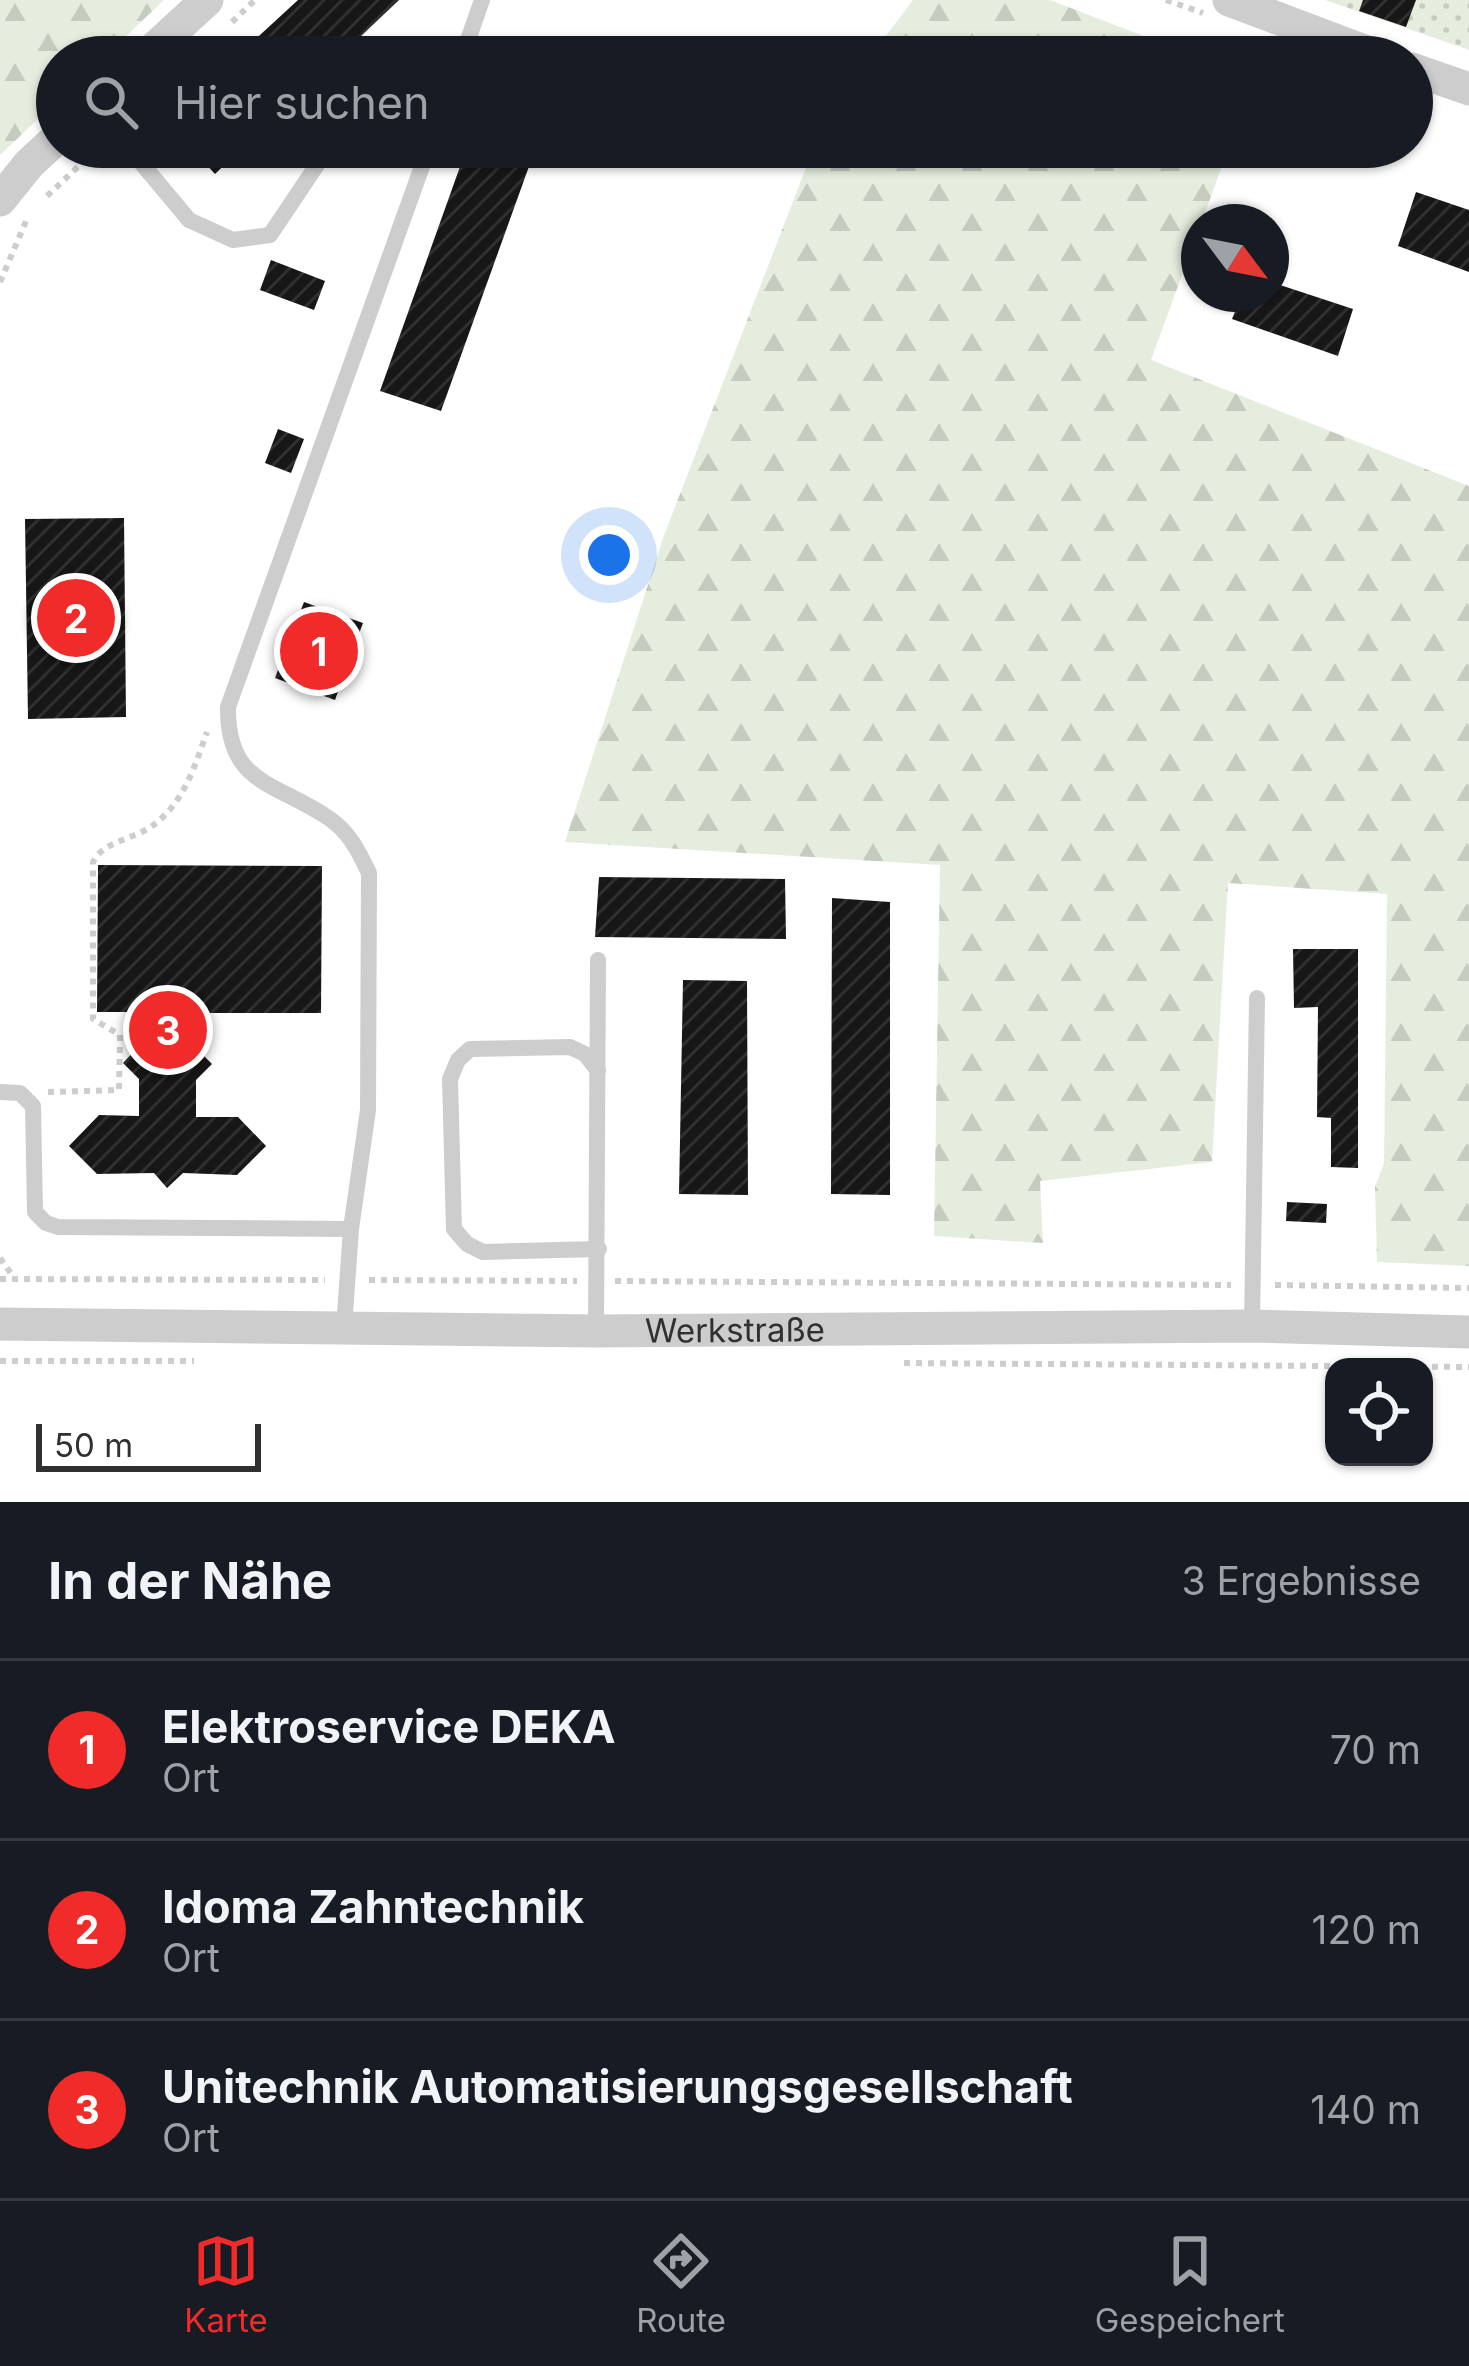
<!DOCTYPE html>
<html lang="de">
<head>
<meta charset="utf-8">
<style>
	body { margin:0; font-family:Inter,sans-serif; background:#20242c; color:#f1f3f6 }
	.controls { position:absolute; right:36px; bottom:36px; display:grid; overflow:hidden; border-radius:24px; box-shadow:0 3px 9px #0004 }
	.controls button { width:108px; height:108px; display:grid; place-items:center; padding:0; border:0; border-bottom:3px solid #363941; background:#171b24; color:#f1f3f6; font:60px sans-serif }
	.compass { position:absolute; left:1181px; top:204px; width:108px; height:108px; border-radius:50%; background:#171b24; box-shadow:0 3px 9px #0004; rotate:122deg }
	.scale { position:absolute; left:36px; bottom:30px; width:225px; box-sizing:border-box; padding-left:12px; border:6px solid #303030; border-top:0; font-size:33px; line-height:42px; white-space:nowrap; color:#303030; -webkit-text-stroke:9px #fff; paint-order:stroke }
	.you { position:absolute; left:609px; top:555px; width:42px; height:42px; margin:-30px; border:9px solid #fff; border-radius:50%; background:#1a73e8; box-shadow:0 0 0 18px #1a73e833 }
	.badge { display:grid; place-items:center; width:78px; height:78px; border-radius:50%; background:#f12b29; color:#fff; font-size:39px; font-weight:700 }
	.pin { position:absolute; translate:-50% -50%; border:6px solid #fff; box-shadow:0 3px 12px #0006 }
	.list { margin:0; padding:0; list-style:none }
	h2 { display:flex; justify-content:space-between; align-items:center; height:156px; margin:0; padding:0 48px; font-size:51px }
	h2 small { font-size:39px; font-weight:400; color:#9ea1a6 }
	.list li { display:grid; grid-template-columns:78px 1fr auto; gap:36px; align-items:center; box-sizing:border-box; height:180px; padding:0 48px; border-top:3px solid #363941 }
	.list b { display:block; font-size:45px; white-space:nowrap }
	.list p { margin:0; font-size:39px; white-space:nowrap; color:#9ea1a6 }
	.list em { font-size:39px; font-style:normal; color:#9ea1a6 }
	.icon { flex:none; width:66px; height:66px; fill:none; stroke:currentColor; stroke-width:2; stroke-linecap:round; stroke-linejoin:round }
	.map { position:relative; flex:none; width:1469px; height:1502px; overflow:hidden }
	.search { position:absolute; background:#171b24; box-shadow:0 3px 9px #0004; left:36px; right:36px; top:36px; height:132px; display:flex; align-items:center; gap:30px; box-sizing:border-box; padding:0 42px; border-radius:66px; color:#9ea1a6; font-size:45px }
	.sheet { height:696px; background:#171b24 }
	nav { display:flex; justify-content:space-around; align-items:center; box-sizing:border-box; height:168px; border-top:3px solid #363941; background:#171b24; font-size:33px; color:#9ea1a6 }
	nav a { display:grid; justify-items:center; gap:6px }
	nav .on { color:#f12b29 }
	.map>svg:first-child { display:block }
	.grass { fill:url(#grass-dots) }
	.forest { fill:url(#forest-firs) }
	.building { fill:url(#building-hatch) }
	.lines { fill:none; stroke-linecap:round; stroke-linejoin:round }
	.path { stroke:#cdcdcd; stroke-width:6; stroke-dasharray:6 6; stroke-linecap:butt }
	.lane { stroke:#cdcdcd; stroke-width:16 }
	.street { stroke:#cdcdcd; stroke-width:33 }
	.labels { text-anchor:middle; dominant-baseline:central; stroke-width:12; stroke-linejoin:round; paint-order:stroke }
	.street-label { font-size:33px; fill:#303030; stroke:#fff }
</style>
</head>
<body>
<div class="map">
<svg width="1469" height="1502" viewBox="0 0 1469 1502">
	<defs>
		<pattern id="grass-dots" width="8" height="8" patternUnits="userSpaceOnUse" patternTransform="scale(3)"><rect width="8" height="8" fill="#e5eede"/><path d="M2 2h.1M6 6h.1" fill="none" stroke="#c5ccbf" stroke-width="1.8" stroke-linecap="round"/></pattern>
		<pattern id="forest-firs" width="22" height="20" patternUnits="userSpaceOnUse" patternTransform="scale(3)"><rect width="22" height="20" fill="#e5eede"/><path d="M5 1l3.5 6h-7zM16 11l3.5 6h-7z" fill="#c5ccbf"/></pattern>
		<pattern id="building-hatch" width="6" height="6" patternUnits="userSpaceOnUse" patternTransform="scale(3)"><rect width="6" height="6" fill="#171717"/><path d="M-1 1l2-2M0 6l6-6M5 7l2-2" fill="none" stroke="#303030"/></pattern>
	</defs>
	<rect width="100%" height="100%" fill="#fff"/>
	<polygon class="grass" points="1325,0 1469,0 1469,50"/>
	<g class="forest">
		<polygon points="0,0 164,0 104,57 57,57 57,101 0,155"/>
		<polygon points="913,0 1050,0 1198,57 870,57"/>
		<polygon points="814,147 1229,147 1151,360 1469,486 1469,1266 1377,1262 1375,1187 1384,1163 1387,894 1228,883 1212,1162 1040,1181 1043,1243 934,1236 940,865 565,842 663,538"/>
	</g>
	<g class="building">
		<polygon points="298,0 399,0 339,57 236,57"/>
		<polygon points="1363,0 1416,0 1406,27 1359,11"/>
		<polygon points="504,45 536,56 536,57 500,57"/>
		<polygon points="190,147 243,147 215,174"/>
		<polygon points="467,147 536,147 441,411 380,391"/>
		<polygon points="1416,192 1469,210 1469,272 1398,246"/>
		<polygon points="271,260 325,281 314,310 260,290"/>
		<polygon points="1271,282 1353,309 1338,356 1232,319 1242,294 1271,294"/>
		<polygon points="278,429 304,439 291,473 265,463"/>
		<polygon points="124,518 126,717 28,719 25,519"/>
		<polygon points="304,602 363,623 335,700 275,678"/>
		<polygon points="98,865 322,866 321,1013 197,1013 197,1049 212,1064 196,1080 196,1117 238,1117 266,1146 237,1175 183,1173 167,1188 154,1173 97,1174 69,1146 99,1115 139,1116 139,1079 123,1063 139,1046 139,1012 97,1012"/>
		<polygon points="599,877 785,879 786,939 595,937"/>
		<polygon points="832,898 890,902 890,1195 831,1194"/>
		<polygon points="1293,949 1358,949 1358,1168 1331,1167 1331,1118 1317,1117 1318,1007 1294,1008"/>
		<polygon points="683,980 747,981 748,1195 679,1194"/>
		<polygon points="1287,1202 1327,1204 1326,1223 1286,1221"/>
	</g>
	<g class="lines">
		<g class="path">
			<polyline points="1166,0 1203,13"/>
			<polyline points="232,22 255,0"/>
			<polyline points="47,196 99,147"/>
			<polyline points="0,282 27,219"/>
			<path d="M48,1092L119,1090L120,1035L93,1019V862C103,842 130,840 149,828C183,806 194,768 207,732"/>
			<polyline points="0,1258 15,1279"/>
			<polyline points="0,1279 325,1280"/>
			<polyline points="369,1280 577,1281"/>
			<polyline points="615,1281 1231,1285"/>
			<polyline points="1275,1285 1469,1288"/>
			<polyline points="0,1361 194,1361"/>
			<polyline points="904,1363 1469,1367"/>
		</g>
		<g class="lane">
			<polyline points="462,57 482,0"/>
			<polyline points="128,147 189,220 233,240 270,235 329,147"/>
			<polyline points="598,1071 585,1054 570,1047 470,1049 458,1060 450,1079 454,1229 467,1244 483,1252 599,1249"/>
			<polyline points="0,1092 20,1093 33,1106 35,1212 46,1223 58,1227 351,1229"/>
			<polyline points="1252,1326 1257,998"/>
			<path d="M344,1328L351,1229L368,1110L369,873C359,852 350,833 330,819C277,782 227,786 228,707L429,147"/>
			<polyline points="596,1331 598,960"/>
		</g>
		<g class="street">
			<polyline points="1229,0 1380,57"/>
			<polyline points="145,57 207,0"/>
			<polyline points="1412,69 1469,89"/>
			<polyline points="0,200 29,164 57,138"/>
			<path id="s1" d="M0,1324L596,1331L1252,1326L1469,1332"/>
		</g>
	</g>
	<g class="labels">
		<g class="street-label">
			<text stroke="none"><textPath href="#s1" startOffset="735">Werkstraße</textPath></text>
		</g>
	</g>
</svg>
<div class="controls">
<button><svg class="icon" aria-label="locate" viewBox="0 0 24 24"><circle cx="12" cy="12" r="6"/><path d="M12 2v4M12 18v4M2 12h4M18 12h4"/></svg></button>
</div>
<svg class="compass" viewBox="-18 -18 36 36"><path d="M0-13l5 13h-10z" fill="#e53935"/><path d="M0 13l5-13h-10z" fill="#9ea1a6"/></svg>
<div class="scale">50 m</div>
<div class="you"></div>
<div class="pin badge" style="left:319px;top:651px">1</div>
<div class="pin badge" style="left:76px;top:618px">2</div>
<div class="pin badge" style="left:168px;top:1030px">3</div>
<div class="search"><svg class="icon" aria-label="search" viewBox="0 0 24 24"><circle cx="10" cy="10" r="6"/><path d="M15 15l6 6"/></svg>Hier suchen</div>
</div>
<section class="sheet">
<h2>In der Nähe<small>3 Ergebnisse</small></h2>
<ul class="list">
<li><span class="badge">1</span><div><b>Elektroservice DEKA</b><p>Ort</p></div><em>70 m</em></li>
<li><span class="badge">2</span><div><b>Idoma Zahntechnik</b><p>Ort</p></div><em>120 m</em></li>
<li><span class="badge">3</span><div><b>Unitechnik Automatisierungsgesellschaft</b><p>Ort</p></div><em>140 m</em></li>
</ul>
</section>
<nav>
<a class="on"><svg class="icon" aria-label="map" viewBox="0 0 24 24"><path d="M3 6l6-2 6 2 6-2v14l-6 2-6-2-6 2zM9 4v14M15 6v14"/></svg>Karte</a>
<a><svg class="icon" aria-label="directions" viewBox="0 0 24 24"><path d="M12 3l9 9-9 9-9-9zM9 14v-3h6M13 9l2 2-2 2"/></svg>Route</a>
<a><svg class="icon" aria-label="saved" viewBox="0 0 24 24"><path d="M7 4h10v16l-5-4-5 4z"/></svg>Gespeichert</a>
</nav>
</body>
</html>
